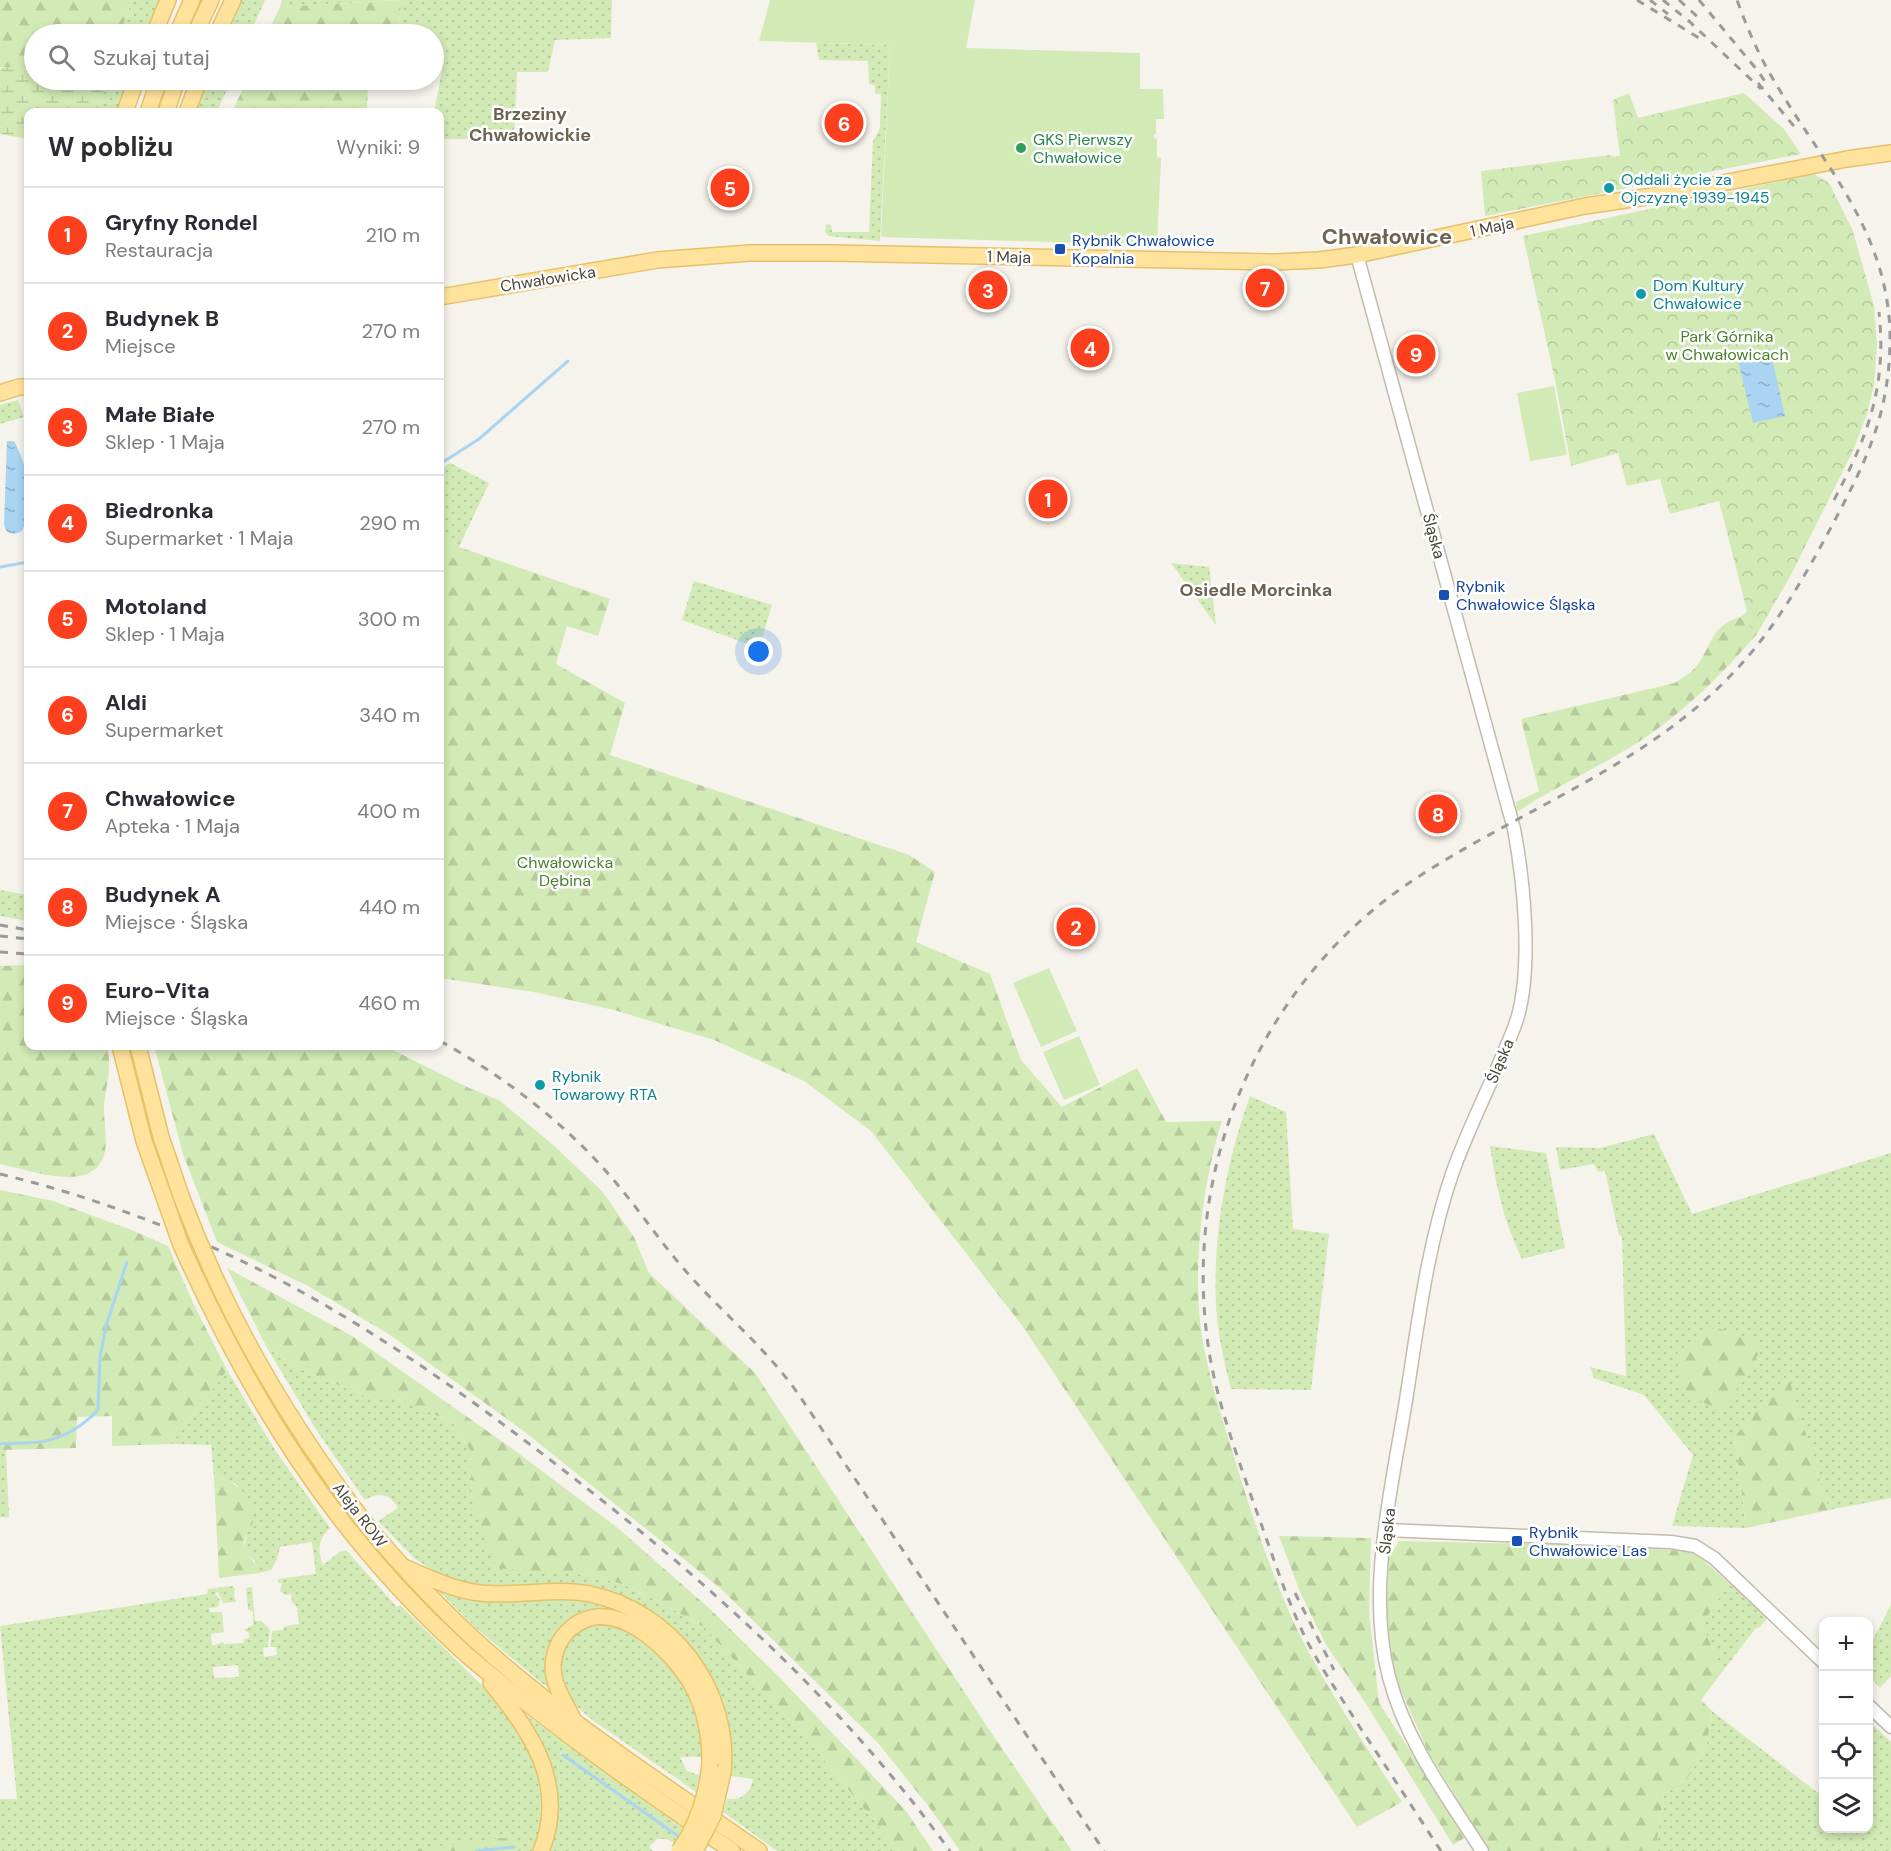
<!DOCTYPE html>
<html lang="pl">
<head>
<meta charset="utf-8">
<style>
	body { margin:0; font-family:"DM Sans",sans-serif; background:#f2f2f3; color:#2b2b33 }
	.controls { position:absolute; right:18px; bottom:18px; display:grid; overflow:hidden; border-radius:12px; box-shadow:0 3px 9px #0003 }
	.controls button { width:54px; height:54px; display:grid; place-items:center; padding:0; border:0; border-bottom:2px solid #e1e1e2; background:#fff; color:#2b2b33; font:30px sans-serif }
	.you { position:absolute; left:759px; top:652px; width:21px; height:21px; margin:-15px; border:4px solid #fff; border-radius:50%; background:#1a73e8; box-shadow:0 0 0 9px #1a73e833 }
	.badge { display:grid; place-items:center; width:39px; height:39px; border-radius:50%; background:#fc3f1d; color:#fff; font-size:20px; font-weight:700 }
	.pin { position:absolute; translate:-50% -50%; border:3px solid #fff; box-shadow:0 2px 6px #0006 }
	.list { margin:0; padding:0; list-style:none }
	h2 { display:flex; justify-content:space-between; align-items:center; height:78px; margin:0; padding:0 24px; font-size:26px }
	h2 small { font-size:20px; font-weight:400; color:#7c7c81 }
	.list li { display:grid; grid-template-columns:39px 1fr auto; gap:18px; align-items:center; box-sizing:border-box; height:96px; padding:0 24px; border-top:2px solid #e1e1e2 }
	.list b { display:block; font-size:22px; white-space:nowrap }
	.list p { margin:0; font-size:20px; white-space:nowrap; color:#7c7c81 }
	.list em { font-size:20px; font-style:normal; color:#7c7c81 }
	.icon { flex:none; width:33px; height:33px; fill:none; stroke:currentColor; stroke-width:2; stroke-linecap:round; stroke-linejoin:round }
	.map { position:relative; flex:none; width:1891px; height:1851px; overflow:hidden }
	.search { position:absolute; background:#fff; box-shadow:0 3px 9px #0003; left:24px; top:24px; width:420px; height:66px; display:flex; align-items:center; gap:15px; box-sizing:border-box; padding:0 21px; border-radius:33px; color:#7c7c81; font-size:22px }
	.panel { position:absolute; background:#fff; box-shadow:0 3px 9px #0003; left:24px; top:108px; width:420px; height:942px; border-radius:12px }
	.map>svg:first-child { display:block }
	.grass { fill:url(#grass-dots); fill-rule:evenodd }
	.forest { fill:url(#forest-firs) }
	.wetland { fill:url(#wetland-marsh) }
	.park { fill:url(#park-crowns) }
	.garden { fill:#d2eab5 }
	.water { fill:url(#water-ripples) }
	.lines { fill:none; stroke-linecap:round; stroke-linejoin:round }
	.stream { stroke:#a9d4f2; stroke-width:3 }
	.minor-casing { stroke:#c2bbae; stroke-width:15 }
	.major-casing { stroke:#e6c16a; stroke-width:18 }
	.minor { stroke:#fff; stroke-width:12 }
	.major { stroke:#ffe39c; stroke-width:15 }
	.rail { stroke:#9a9a9a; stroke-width:3; stroke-dasharray:8 8; stroke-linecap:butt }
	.major-bridge-casing { stroke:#e6c16a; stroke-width:18; stroke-linecap:butt }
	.major-bridge { stroke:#ffe39c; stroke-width:15 }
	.leisure-dot { fill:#2e9e5b; stroke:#fff; stroke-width:2 }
	.culture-dot { fill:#0f9aa8; stroke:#fff; stroke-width:2 }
	.transit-dot { fill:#1a4fb4; stroke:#fff; stroke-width:2 }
	.labels { text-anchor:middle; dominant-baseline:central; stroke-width:5; stroke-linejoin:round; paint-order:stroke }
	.leisure-label { font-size:16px; fill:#27864d; stroke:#fff; text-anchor:start }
	.culture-label { font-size:16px; fill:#0d838f; stroke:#fff; text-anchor:start }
	.street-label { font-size:16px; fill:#4b4439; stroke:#fff }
	.transit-label { font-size:16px; fill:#164399; stroke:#fff; text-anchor:start }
	.park-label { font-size:16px; fill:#4a7f2a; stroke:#fff }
	.neighbourhood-label { font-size:18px; font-weight:bold; fill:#6e6250; stroke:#fff }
	.district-label { font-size:22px; font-weight:bold; fill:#6e6250; stroke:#fff }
</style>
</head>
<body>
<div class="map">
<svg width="1891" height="1851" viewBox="0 0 1891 1851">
	<defs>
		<pattern id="grass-dots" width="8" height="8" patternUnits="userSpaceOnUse" patternTransform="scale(1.5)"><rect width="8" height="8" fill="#d2eab5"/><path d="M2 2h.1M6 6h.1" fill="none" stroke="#b6ca9c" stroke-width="1.8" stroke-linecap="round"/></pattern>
		<pattern id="forest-firs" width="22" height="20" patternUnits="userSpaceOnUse" patternTransform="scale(1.5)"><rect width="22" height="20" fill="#d2eab5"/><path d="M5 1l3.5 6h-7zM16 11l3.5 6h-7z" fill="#b6ca9c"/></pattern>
		<pattern id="wetland-marsh" width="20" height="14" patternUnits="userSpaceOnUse" patternTransform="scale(1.5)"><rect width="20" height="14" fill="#d2eab5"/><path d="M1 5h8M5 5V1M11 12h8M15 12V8" fill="none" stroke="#b6ca9c"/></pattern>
		<pattern id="park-crowns" width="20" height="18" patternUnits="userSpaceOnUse" patternTransform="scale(1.5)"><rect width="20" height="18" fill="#d2eab5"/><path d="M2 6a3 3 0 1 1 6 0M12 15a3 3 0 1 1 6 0" fill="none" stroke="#b6ca9c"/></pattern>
		<pattern id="water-ripples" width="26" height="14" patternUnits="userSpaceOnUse" patternTransform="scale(1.5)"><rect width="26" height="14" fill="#a9d4f2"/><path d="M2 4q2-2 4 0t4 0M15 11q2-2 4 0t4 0" fill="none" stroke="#8caec5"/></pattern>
	</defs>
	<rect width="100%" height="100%" fill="#f6f3ec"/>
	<g class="grass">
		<polygon points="132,0 163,0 148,34 120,34"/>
		<polygon points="239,0 265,0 250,34 223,34"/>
		<polygon points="282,0 397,0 280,7"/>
		<polygon points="401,0 612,0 611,38 555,40 548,72 517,72 514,139 440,139 440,112 434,112 444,60 434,60 434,34 399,34"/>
		<polygon points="816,43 890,45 880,241 828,236 825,231 826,225 829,224 831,225 832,232 869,232 873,141 880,128 881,94 875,94 875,85 869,84 868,61 819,60"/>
		<polygon points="106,80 131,80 120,112 98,112"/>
		<polygon points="205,80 231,80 217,112 193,112"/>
		<polygon points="18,400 24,417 0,424 0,405"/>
		<polygon points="450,463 489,483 459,547 440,530 440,470"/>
		<polygon points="1171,563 1209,567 1216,624 1215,624"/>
		<polygon points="694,581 772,605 759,648 682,620"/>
		<polygon points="0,890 28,895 28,921 0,916"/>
		<path d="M1250,1096L1286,1112L1293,1229L1329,1234L1311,1390L1231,1389C1224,1361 1217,1332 1216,1303C1213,1232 1226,1163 1250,1096Z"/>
		<polygon points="1654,1134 1692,1214 1891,1153 1891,1498 1829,1510 1788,1376 1735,1436 1746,1528 1672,1526 1693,1455 1644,1395 1594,1378 1590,1367 1626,1376 1622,1236 1619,1235 1605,1171 1598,1172 1594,1164 1560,1170 1556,1147 1600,1148"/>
		<path d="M1490,1146L1546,1153L1565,1248L1522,1259C1503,1219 1497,1190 1490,1146Z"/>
		<path d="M267,1348L304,1371L365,1396H393L453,1423L470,1450L472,1500L559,1572L586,1575L622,1584L656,1600L704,1627L815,1749L899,1851H777L723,1812L727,1799C742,1800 750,1794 753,1779L731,1776V1774L729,1773L730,1757L633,1603L478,1587L443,1577L414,1558L378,1521L398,1508C391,1494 379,1491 365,1500L317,1431Z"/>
		<path d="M227,1370L275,1450L330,1528C318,1539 317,1551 323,1565L341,1551L342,1552L346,1550L397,1607L400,1605L494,1697L528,1741L544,1794L543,1822L536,1851H0V1799H17L0,1626L207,1594L208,1589L233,1586L235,1589L234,1595L236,1602L223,1603L218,1592L215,1593L220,1600L218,1607L209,1608L210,1612H222L224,1632L211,1634L212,1646L223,1642L224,1644L244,1643V1639L249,1638V1633L244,1630L253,1625V1612L248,1609L246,1588L252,1587L255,1621H262L270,1630L268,1647L263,1648L264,1657L277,1655L276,1647H270L272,1631L283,1630L285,1626L299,1624L297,1607L292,1602L291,1594L286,1595L280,1591L282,1583H278V1579L316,1574L312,1542L280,1547L277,1559L271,1570L259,1573L255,1561L246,1553L244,1547L247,1535L238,1485L221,1478L214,1477L211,1445L171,1444ZM238,1665L239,1677L214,1678L213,1667Z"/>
		<polygon points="0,1450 6,1450 9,1517 0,1517"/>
		<path d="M353,1518L395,1569L690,1810L689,1813C617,1762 541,1712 475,1652C430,1611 389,1567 350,1521Z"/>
		<polygon points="1729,1583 1770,1614 1760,1627 1756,1628 1722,1672 1702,1624"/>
		<polygon points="436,1588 573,1598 609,1606 651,1627 714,1733 650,1629 574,1619 549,1689 476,1628"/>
		<polygon points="1891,1605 1891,1676 1880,1688 1869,1676 1869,1647"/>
		<path d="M598,1624H610L636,1633L676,1670L697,1710L705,1754H701V1757H680L687,1771L699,1775L696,1792C672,1775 648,1759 624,1742C605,1728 581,1715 568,1695C561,1684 559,1672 561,1659C564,1639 579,1629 598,1624Z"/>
		<polygon points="1712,1711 1818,1793 1823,1785 1824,1828 1868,1828 1869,1721 1891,1742 1891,1851 1657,1851 1658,1830 1664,1795 1687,1779 1707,1743"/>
		<polygon points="526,1715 682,1828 674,1843 667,1839 657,1839 649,1847 653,1851 547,1851 554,1821 525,1716"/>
	</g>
	<g class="forest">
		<polygon points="0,0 132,0 120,34 34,34 34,69 0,67"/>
		<polygon points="401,0 399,34 267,34 280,7"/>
		<polygon points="247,80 368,80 367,112 232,112"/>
		<path d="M440,530L459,547L610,599L598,636L567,626L556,664L625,703L610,755L909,855L935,872L916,942L990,974L1021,1060L1062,1107L1137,1068L1166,1122L1222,1121C1202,1183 1191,1278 1203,1342C1210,1382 1223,1421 1235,1460C1252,1516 1270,1570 1294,1623C1324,1686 1365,1744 1402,1802L1357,1827L1021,1324L871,1131L804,1081L714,1040L614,1010L534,992L440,978Z"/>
		<path d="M1741,617L1757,634C1725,671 1689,707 1649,735C1607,764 1559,784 1517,812L1516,802L1539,791L1521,719L1675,683C1680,679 1686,676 1691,672C1713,651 1707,626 1741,617Z"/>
		<path d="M28,965V1046H107C113,1072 105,1084 104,1109C104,1124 108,1141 104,1155C92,1195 27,1169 0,1164V966Z"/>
		<polygon points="154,1046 385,1046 469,1088 499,1100 552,1144 602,1191 634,1237 649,1273 755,1373 986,1725 1072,1851 960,1851 930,1808 878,1743 720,1588 521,1429 387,1333 308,1286 217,1242 183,1154"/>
		<polygon points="0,1190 53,1201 134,1231 168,1246 194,1305 227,1370 171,1444 112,1446 112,1416 77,1417 76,1448 0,1450"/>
		<polygon points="227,1268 352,1336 510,1447 619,1529 710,1609 782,1680 906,1811 933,1851 899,1851 815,1749 704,1627 656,1600 622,1584 586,1575 496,1568 472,1500 470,1450 453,1423 393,1396 365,1396 304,1371 267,1348"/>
		<path d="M1715,1327L1764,1345L1723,1411C1689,1397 1677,1392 1677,1353L1688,1343Z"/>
		<polygon points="1788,1375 1829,1510 1746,1528 1735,1436"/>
		<path d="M214,1477C236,1480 256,1497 253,1522C251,1530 244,1536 244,1544C244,1556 257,1560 259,1573L219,1578Z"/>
		<polygon points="1279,1536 1371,1538 1369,1612 1379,1703 1466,1837 1453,1845 1365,1702 1325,1643 1300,1592"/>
		<polygon points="1399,1541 1623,1546 1694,1552 1729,1583 1702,1624 1722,1672 1701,1700 1712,1711 1707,1743 1687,1779 1664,1795 1658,1830 1657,1851 1490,1851 1429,1754 1396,1679 1386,1617 1389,1558"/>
		<polygon points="500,1838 518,1839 518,1847 514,1851 403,1851"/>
	</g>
	<polygon class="wetland" points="4,67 34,69 34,80 103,80 105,87 98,112 28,112 28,139 0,134 0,69"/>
	<g class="park">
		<polygon points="1629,93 1638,118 1744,93 1784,129 1801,154 1485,216 1481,171 1610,155 1614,157 1620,156 1613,100"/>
		<polygon points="1814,174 1829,183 1853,231 1874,306 1877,345 1874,385 1867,414 1852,453 1792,573 1757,634 1741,617 1747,611 1719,501 1670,514 1660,479 1627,486 1618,453 1571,466 1555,380 1523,236"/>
	</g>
	<g class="garden">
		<polygon points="770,0 975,0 966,48 1140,53 1140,89 1163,89 1164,119 1156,119 1156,134 1154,134 1154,138 1157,139 1157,157 1161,158 1157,245 881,237 890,45 759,41"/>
		<polygon points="1554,386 1567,455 1530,461 1517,393"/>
		<polygon points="1049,968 1077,1031 1041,1047 1013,983"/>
		<polygon points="1079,1036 1100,1085 1064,1100 1043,1052"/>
	</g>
	<g class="water">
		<polygon points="1770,349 1785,416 1753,423 1737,357"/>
		<path d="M7,441H14C28,467 36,502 22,531L15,534L7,532L4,525Z"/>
	</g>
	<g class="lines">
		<g class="stream">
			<polyline points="440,464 479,439 568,361"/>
			<polyline points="0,567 28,562"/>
			<path d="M0,1444C34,1442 51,1446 81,1425C87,1420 94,1416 98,1409L100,1357L106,1326L127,1262"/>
			<polyline points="563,1755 678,1836"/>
			<polyline points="476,1851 514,1847"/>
		</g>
		<g class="minor-casing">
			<g id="minor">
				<path d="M1357,255L1514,829C1524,882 1532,964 1518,1016C1513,1033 1505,1049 1498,1066C1482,1102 1465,1137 1452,1174C1427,1247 1418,1324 1406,1400C1392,1487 1366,1590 1389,1677C1406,1742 1446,1795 1482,1851"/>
				<polyline points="1386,1530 1671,1542 1695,1546 1714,1558 1824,1663"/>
				<polyline points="1868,1705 1891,1727"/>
			</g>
		</g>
		<g class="major-casing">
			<g id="major">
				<polyline points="154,34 168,0"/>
				<polyline points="177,34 192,0"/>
				<polyline points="195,34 211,0"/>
				<polyline points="217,34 233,0"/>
				<polyline points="125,112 136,80"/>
				<polyline points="148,112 159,80"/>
				<polyline points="166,112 177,80"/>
				<polyline points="187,112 199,80"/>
				<polyline points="440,297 657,260 750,253 832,253 1275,262 1319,260 1357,255 1585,206 1666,194 1847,159 1891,153"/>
				<polyline points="0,393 19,387 28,387"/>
				<polyline points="138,1046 161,1137 181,1196"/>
				<path d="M181,1245C250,1398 332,1531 456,1645C477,1665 500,1682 523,1700C590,1753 661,1802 732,1851"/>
				<path d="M369,1528C402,1567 437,1605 475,1640C562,1719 663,1784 759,1851"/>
				<path d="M406,1568C430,1578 453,1590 480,1593C516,1597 553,1587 590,1594C671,1611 731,1689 723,1772"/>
				<path d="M491,1683C531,1732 568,1785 541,1851"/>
				<path d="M572,1717C566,1704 556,1690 554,1676C551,1661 556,1644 566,1633C609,1587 672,1649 693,1687C706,1711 710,1736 710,1763"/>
			</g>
		</g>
		<use href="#minor" class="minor"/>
		<use href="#major" class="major"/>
		<g class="rail">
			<polyline points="1637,0 1699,38"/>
			<polyline points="1650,0 1668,14"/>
			<polyline points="1663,0 1690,22 1761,89"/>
			<polyline points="1679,0 1701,20"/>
			<polyline points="1699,0 1758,71 1768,86"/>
			<polyline points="1758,83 1798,131"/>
			<path d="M1834,500C1868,436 1887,386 1879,312"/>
			<polyline points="0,925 28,930"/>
			<polyline points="0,936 28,939"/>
			<polyline points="0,952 28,954"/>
			<path d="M440,1041C503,1076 564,1122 611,1177C639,1209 662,1245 691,1277C728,1318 770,1352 801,1398L1104,1851"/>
			<path d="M0,1174C87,1195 171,1226 252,1266C372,1325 483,1407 589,1490C724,1596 849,1712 950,1851"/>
			<polyline points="1295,1593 1334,1670"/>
			<path d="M1441,1851C1414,1810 1388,1769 1361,1729C1343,1700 1324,1673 1308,1643C1286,1599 1272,1553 1255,1507C1238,1458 1219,1408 1210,1357C1179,1177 1255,989 1406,885C1513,812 1643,769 1734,672C1773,631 1801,583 1828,533C1865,464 1891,414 1890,333C1887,226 1818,159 1769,72C1756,49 1746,25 1737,0"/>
		</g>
		<g class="major-bridge-casing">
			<g id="major-bridge">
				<polyline points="120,1046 144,1141 181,1245"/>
				<path d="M181,1196C226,1317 290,1426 369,1528"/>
				<path d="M679,1851C698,1824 707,1796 710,1763"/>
				<polyline points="695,1851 713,1816 723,1772"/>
			</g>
		</g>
		<use href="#major-bridge" class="major-bridge"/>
	</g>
	<circle class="leisure-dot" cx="1021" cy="148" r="6"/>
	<g class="culture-dot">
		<circle cx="1609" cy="188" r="6"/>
		<circle cx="1641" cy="294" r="6"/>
		<circle cx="540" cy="1085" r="6"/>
	</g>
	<g class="transit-dot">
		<rect x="1054" y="243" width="12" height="12" rx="3"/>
		<rect x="1438" y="589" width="12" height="12" rx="3"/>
		<rect x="1511" y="1535" width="12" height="12" rx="3"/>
	</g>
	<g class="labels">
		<g class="leisure-label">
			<text x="1033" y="139">GKS Pierwszy<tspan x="1033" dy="18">Chwałowice</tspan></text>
		</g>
		<g class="culture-label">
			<text x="1621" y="179">Oddali życie za<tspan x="1621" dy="18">Ojczyznę 1939-1945</tspan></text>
			<text x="1653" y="285">Dom Kultury<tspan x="1653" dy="18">Chwałowice</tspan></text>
			<text x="552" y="1076">Rybnik<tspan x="552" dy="18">Towarowy RTA</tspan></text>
		</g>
		<g class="street-label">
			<text transform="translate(1492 227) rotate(-12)">1 Maja</text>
			<text transform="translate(1009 257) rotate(1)">1 Maja</text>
			<text transform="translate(548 279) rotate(-9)">Chwałowicka</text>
			<text transform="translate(1434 536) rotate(75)">Śląska</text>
			<text transform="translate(1500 1061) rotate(-67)">Śląska</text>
			<text transform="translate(360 1515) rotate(52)">Aleja ROW</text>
			<text transform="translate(1387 1531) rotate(-83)">Śląska</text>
		</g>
		<g class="transit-label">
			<text x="1072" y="240">Rybnik Chwałowice<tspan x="1072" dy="18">Kopalnia</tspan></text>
			<text x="1456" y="586">Rybnik<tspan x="1456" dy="18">Chwałowice Śląska</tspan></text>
			<text x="1529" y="1532">Rybnik<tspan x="1529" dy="18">Chwałowice Las</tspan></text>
		</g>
		<g class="park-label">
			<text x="1727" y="336">Park Górnika<tspan x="1727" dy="18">w Chwałowicach</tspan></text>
			<text x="565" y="862">Chwałowicka<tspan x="565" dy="18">Dębina</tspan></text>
		</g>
		<g class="neighbourhood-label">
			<text x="530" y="114">Brzeziny<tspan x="530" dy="21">Chwałowickie</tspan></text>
			<text x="1256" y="590">Osiedle Morcinka</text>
		</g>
		<g class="district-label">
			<text x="1387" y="236">Chwałowice</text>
		</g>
	</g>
</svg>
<div class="controls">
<button>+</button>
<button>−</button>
<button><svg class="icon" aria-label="locate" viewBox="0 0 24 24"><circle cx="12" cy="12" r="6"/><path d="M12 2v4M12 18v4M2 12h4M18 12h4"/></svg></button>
<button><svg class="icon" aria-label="layers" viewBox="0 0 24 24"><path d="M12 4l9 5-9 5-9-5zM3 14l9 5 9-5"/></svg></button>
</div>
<div class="you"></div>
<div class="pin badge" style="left:1048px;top:499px">1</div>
<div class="pin badge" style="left:1076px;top:927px">2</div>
<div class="pin badge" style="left:988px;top:290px">3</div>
<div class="pin badge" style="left:1090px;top:348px">4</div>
<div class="pin badge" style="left:730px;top:188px">5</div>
<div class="pin badge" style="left:844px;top:123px">6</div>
<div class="pin badge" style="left:1265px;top:288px">7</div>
<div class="pin badge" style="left:1438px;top:814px">8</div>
<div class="pin badge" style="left:1416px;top:354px">9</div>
<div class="search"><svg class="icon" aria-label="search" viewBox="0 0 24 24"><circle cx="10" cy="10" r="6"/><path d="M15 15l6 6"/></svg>Szukaj tutaj</div>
<section class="panel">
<h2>W pobliżu<small>Wyniki: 9</small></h2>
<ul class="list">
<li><span class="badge">1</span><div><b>Gryfny Rondel</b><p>Restauracja</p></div><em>210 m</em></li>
<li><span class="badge">2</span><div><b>Budynek B</b><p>Miejsce</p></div><em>270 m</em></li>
<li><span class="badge">3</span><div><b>Małe Białe</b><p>Sklep · 1 Maja</p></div><em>270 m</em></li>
<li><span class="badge">4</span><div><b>Biedronka</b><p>Supermarket · 1 Maja</p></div><em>290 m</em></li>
<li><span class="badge">5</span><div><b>Motoland</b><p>Sklep · 1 Maja</p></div><em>300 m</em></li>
<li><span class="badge">6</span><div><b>Aldi</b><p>Supermarket</p></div><em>340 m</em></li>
<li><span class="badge">7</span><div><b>Chwałowice</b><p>Apteka · 1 Maja</p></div><em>400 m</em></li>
<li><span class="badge">8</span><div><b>Budynek A</b><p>Miejsce · Śląska</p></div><em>440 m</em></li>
<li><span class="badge">9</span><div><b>Euro-Vita</b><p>Miejsce · Śląska</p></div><em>460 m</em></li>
</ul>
</section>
</div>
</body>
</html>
